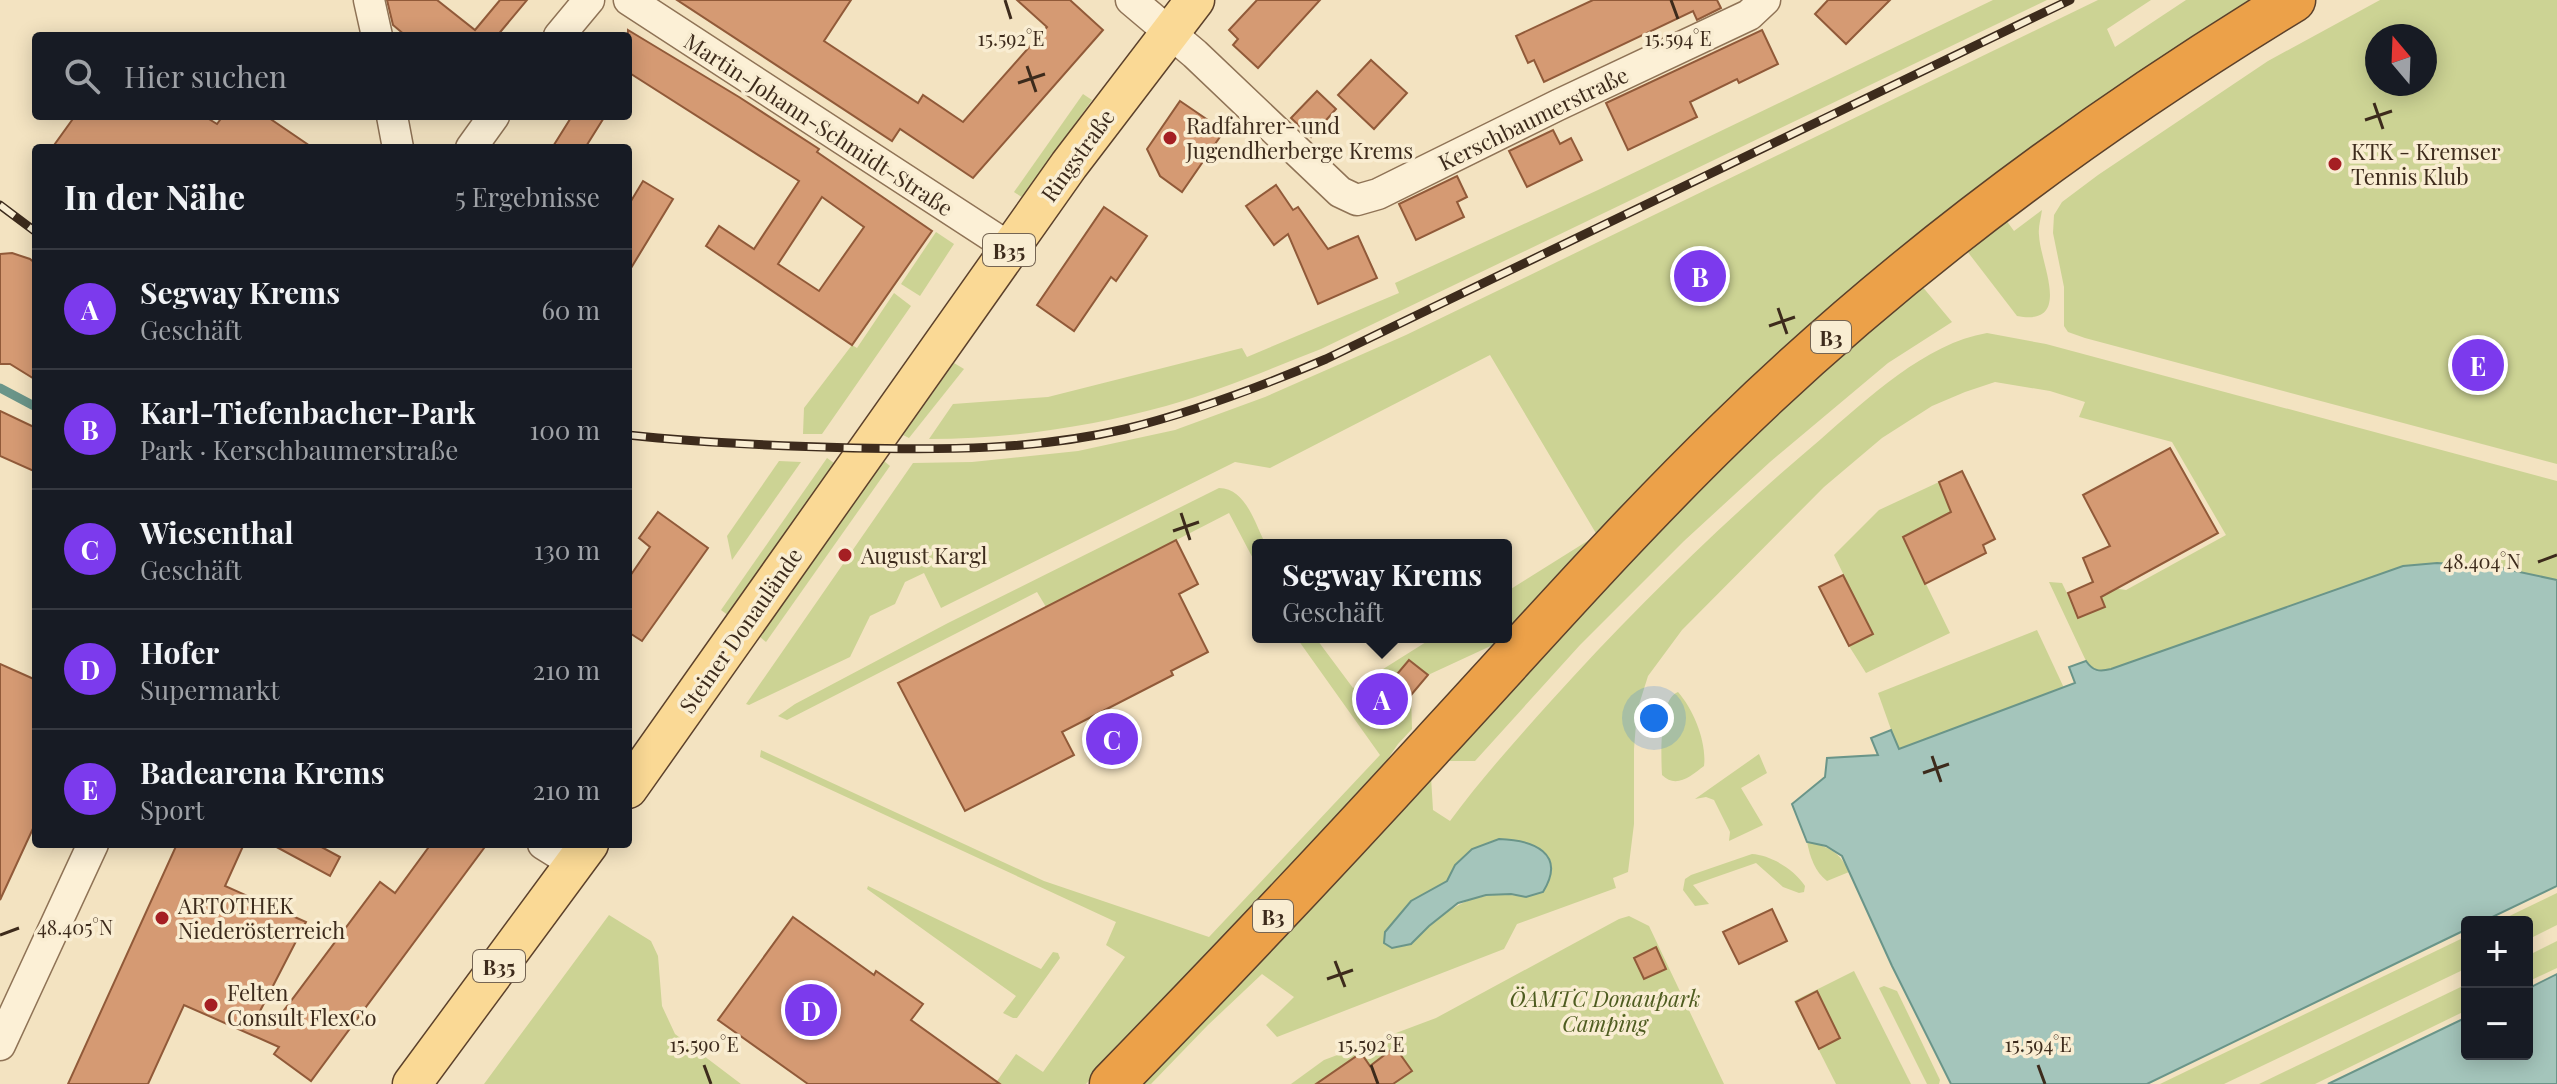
<!DOCTYPE html>
<html lang="de">
<head>
<meta charset="utf-8">
<style>
	body { margin:0; font-family:"Playfair Display",serif; background:#20242c; color:#f1f3f6 }
	.controls { position:absolute; right:24px; bottom:24px; display:grid; overflow:hidden; border-radius:8px; box-shadow:0 4px 20px #0003 }
	.controls button { width:72px; height:72px; display:grid; place-items:center; padding:0; border:0; border-bottom:2px solid #363941; background:#171b24; color:#f1f3f6; font:40px sans-serif }
	.compass { position:absolute; left:2365px; top:24px; width:72px; height:72px; border-radius:50%; background:#171b24; box-shadow:0 4px 20px #0003; rotate:341deg }
	.you { position:absolute; left:1654px; top:718px; width:28px; height:28px; margin:-20px; border:6px solid #fff; border-radius:50%; background:#1a73e8; box-shadow:0 0 0 12px #1a73e833 }
	.badge { display:grid; place-items:center; width:52px; height:52px; border-radius:50%; background:#7c3aed; color:#fff; font-size:26px; font-weight:700 }
	.pin { position:absolute; translate:-50% -50%; border:4px solid #fff; box-shadow:0 2px 8px #0006 }
	.popup { position:absolute; left:1252px; top:539px; width:260px; height:104px; box-sizing:border-box; display:grid; place-content:center; border-radius:8px; background:#171b24; filter:drop-shadow(0 2px 6px #0005); font-size:26px; white-space:nowrap; color:#9ea1a6 }
	.popup b { font-size:30px; color:#f1f3f6 }
	.popup::after { content:''; position:absolute; left:50%; top:100%; margin-left:-16px; border:16px solid transparent; border-top-color:#171b24 }
	.list { margin:0; padding:0; list-style:none }
	h2 { display:flex; justify-content:space-between; align-items:center; height:104px; margin:0; padding:0 32px; font-size:34px }
	h2 small { font-size:26px; font-weight:400; color:#9ea1a6 }
	.list li { display:grid; grid-template-columns:52px 1fr auto; gap:24px; align-items:center; box-sizing:border-box; height:120px; padding:0 32px; border-top:2px solid #363941 }
	.list b { display:block; font-size:30px; white-space:nowrap }
	.list p { margin:0; font-size:26px; white-space:nowrap; color:#9ea1a6 }
	.list em { font-size:26px; font-style:normal; color:#9ea1a6 }
	.icon { flex:none; width:44px; height:44px; fill:none; stroke:currentColor; stroke-width:2; stroke-linecap:round; stroke-linejoin:round }
	.map { position:relative; flex:none; width:2557px; height:1084px; overflow:hidden }
	.search { position:absolute; background:#171b24; box-shadow:0 4px 20px #0003; left:32px; top:32px; width:600px; height:88px; display:flex; align-items:center; gap:20px; box-sizing:border-box; padding:0 28px; border-radius:8px; color:#9ea1a6; font-size:30px }
	.panel { position:absolute; background:#171b24; box-shadow:0 4px 20px #0003; left:32px; top:144px; width:600px; height:704px; border-radius:8px }
	.map>svg:first-child { display:block }
	.green { fill:#ccd394; fill-rule:evenodd }
	.water { fill:#a4c5bb; stroke:#6a9589; stroke-width:2 }
	.lines { fill:none; stroke-linecap:round; stroke-linejoin:round }
	.stream { stroke:#6a9589; stroke-width:9 }
	.building { fill:#d59a73; stroke:#915a39; stroke-width:2; fill-rule:evenodd }
	.minor-casing { stroke:#8f7356; stroke-width:33 }
	.major-casing { stroke:#5c412b; stroke-width:41 }
	.highway-casing { stroke:#5c412b; stroke-width:47 }
	.minor { stroke:#fcf0d6; stroke-width:30 }
	.major { stroke:#fad995; stroke-width:38 }
	.highway { stroke:#eca149; stroke-width:44 }
	.rail-casing { stroke:#3d2b1c; stroke-width:9 }
	.rail { stroke:#f9edd2; stroke-width:6; stroke-dasharray:18; stroke-linecap:butt }
	.ticks { fill:none; stroke:#3d2b1c; stroke-width:3 }
	.poi-dot { fill:#a51f23; stroke:#f9edd2; stroke-width:3 }
	.labels { text-anchor:middle; dominant-baseline:central; stroke-width:7; stroke-linejoin:round; paint-order:stroke }
	.shield { fill:#f9edd2; stroke:#756553; stroke-width:2 }
	.shield-label { font-size:20px; font-weight:bold; fill:#3d2b1c }
	.street-label { font-size:22px; fill:#3d2b1c; stroke:#f9edd2 }
	.poi-label { font-size:22px; fill:#3d2b1c; stroke:#f9edd2; text-anchor:start }
	.park-label { font-size:22px; font-style:italic; fill:#4e5c20; stroke:#f9edd2 }
	.ticks-label { font-size:20px; text-anchor:middle; fill:#3d2b1c; stroke:#f9edd2; stroke-width:7; stroke-linejoin:round; paint-order:stroke }
</style>
</head>
<body>
<div class="map">
<svg width="2557" height="1084" viewBox="0 0 2557 1084">
	<rect width="100%" height="100%" fill="#f3e3c1"/>
	<g class="green">
		<path d="M1993,0H2047L1321,349C1270,369 1219,391 1166,406C1090,427 1008,439 929,439L953,404L1048,397L1242,348L1247,357L1399,293L1395,283L1598,190Z"/>
		<polygon points="2098,0 2151,0 2107,29 2115,47 2186,0 2255,0 1506,633 1506,592 1597,535 1490,355 1270,468 1235,462 941,608 924,573 905,582 895,604 870,616 850,657 749,705 746,704 913,463 972,462 1078,451 1175,430 1265,397 1406,335"/>
		<path d="M2380,0H2557V464L2085,338L2068,332L2064,326V287L2053,233L2054,215L2062,202L2098,175L2268,61ZM2377,36H2425V84H2377Z"/>
		<polygon points="1083,94 1092,100 1023,198 1014,192"/>
		<path d="M2042,210C2041,218 2038,227 2039,235C2040,263 2074,327 2017,316L1967,251L2006,220L2014,231Z"/>
		<polygon points="936,232 954,244 920,296 901,284"/>
		<polygon points="1921,285 1952,322 1888,363 1770,462 1684,541 1580,645 1475,761 1445,761 1648,537 1853,344"/>
		<polygon points="894,293 911,306 822,434 803,434 804,408 852,345 857,348"/>
		<path d="M1987,333L2046,344L2557,481V580L2496,567L2101,671L2092,668L2086,661L2049,582L2062,583L2079,618L2105,607L2098,586L2126,590L2226,535L2172,442L2079,417L2085,402L2050,391L1995,382L1965,392L1932,406L1882,438L1824,487L1682,630L1648,676L1637,711L1634,749V824L1628,872L1613,878L1616,888L1517,924L1504,949L1277,1037L1266,1025L1294,997L1262,974L1208,1025L1151,1084H1138L1431,777L1433,810L1450,821C1481,779 1516,740 1551,701C1635,608 1725,520 1821,439C1867,399 1926,343 1987,333ZM1447,881L1526,897C1472,888 1447,908 1411,944V901Z"/>
		<polygon points="954,363 964,369 909,438 903,435"/>
		<polygon points="827,458 834,463 729,616 721,610"/>
		<polygon points="779,461 801,462 732,560 727,536"/>
		<polygon points="884,461 890,466 766,642 760,637"/>
		<polygon points="1939,482 1951,512 1903,537 1950,633 1866,673 1849,646 1872,633 1834,555 1879,510"/>
		<path d="M1219,488C1246,488 1255,524 1266,545H1258V568L1229,513L1046,607L1037,592L787,720L778,716L795,704L948,623Z"/>
		<polygon points="2037,630 2064,688 1898,749 1878,693"/>
		<polygon points="1296,637 1315,637 1353,688 1434,637 1502,637 1495,644 1428,675 1408,660 1392,680 1411,695 1412,729 1398,744 1387,760 1270,891 1086,1084 995,1084 1016,1054 1043,1072 1125,957 1106,945 1116,922 760,757 761,750 1044,881 1209,937 1380,755"/>
		<path d="M1678,692C1694,710 1707,743 1704,766C1691,776 1676,789 1662,775C1661,756 1659,698 1678,692Z"/>
		<polygon points="1759,754 1767,773 1741,788 1763,825 1729,841 1730,832 1714,800 1706,797 1695,799"/>
		<path d="M1807,842C1828,846 1840,852 1849,872L1827,881C1815,872 1810,857 1807,842Z"/>
		<path d="M1752,854C1771,855 1795,870 1805,886L1804,892L1799,893L1783,887L1756,863L1693,885L1709,904L1695,906L1683,890L1685,879L1691,875Z"/>
		<polygon points="868,886 1041,969 1053,952 1058,953 1060,958 1017,1018 1013,1018 1003,1013 1016,996 867,889"/>
		<polygon points="2557,893 2557,925 2527,940 2527,922 2497,922"/>
		<polygon points="609,915 651,941 658,956 662,1006 675,1034 741,1084 484,1084"/>
		<polygon points="1629,916 1649,926 1724,1084 1291,1084 1324,1060 1436,1018 1619,919"/>
		<polygon points="2467,936 2467,968 2224,1084 2160,1084"/>
		<polygon points="2557,941 2557,968 2527,982 2527,956"/>
		<polygon points="1854,971 1911,1084 1836,1084 1794,1001"/>
		<polygon points="2467,984 2467,1010 2315,1084 2259,1084"/>
		<polygon points="1884,986 1897,991 1940,1080 1939,1084 1927,1084 1879,988"/>
	</g>
	<g class="water">
		<path d="M2437,563L2496,567L2557,580V886L2482,922H2467V929L2147,1084H1951L1892,966L1842,856L1826,846L1807,842L1792,804L1825,777L1827,758L1878,755L1871,738L1891,730L1899,749L2075,683L2069,667L2086,661C2093,671 2099,672 2111,669L2403,566Z"/>
		<path d="M1499,839C1533,840 1567,853 1543,892L1526,897L1511,894L1486,895L1458,903L1429,926L1411,944L1392,948L1384,943L1385,932L1411,901L1447,881L1455,865L1472,849Z"/>
		<polygon points="2557,974 2557,1084 2328,1084 2467,1017 2467,1054 2527,1054 2527,989"/>
	</g>
	<g class="lines">
		<polyline class="stream" points="0,388 36,407"/>
	</g>
	<g class="building">
		<polygon points="387,0 437,0 475,30 500,0 527,0 497,36 406,36 393,25"/>
		<polygon points="677,0 851,0 824,41 918,103 923,95 963,122 1047,27 1017,0 1070,0 1103,30 973,178 900,129 892,141"/>
		<polygon points="1257,0 1320,0 1258,68 1233,45 1238,39 1229,30"/>
		<polygon points="1593,0 1717,0 1721,8 1697,20 1693,11 1544,82 1534,60 1528,63 1516,36"/>
		<polygon points="1828,0 1890,0 1846,44 1815,14"/>
		<path d="M628,30L739,97L819,149L817,152L932,231L852,345L706,246L719,226L754,249L799,181L628,72ZM822,197L864,227L819,291L778,264Z"/>
		<polygon points="1762,30 1778,64 1739,83 1737,79 1690,102 1697,117 1628,150 1606,103"/>
		<polygon points="1371,60 1407,93 1374,129 1338,95"/>
		<polygon points="1317,91 1336,109 1311,137 1291,118"/>
		<polygon points="1180,101 1224,131 1182,192 1160,176 1147,149"/>
		<polygon points="75,116 204,116 217,124 223,116 266,116 313,148 52,148"/>
		<polygon points="572,116 605,116 585,148 552,148"/>
		<polygon points="1553,130 1560,144 1571,138 1582,160 1527,187 1509,151"/>
		<polygon points="1457,176 1467,197 1457,202 1464,217 1416,240 1399,204"/>
		<polygon points="643,181 673,199 628,273 628,206"/>
		<polygon points="1276,185 1293,210 1298,207 1328,249 1358,236 1377,278 1318,304 1288,234 1274,245 1246,206"/>
		<polygon points="1104,207 1147,236 1116,281 1111,277 1074,331 1037,305"/>
		<polygon points="12,253 30,259 36,264 36,380 10,364 0,364 0,254"/>
		<polygon points="0,411 36,428 36,472 0,456"/>
		<polygon points="2170,448 2218,533 2101,597 2105,607 2078,618 2068,593 2093,582 2083,558 2110,546 2083,495"/>
		<polygon points="1962,471 1995,539 1983,545 1986,553 1925,584 1903,537 1951,512 1939,482"/>
		<polygon points="658,512 708,548 642,641 628,632 628,579 650,547 639,538"/>
		<polygon points="1176,540 1198,584 1179,594 1208,652 1171,671 1173,675 1062,732 1074,755 965,811 898,683"/>
		<polygon points="1843,575 1873,634 1849,646 1819,587"/>
		<polygon points="1409,660 1428,675 1411,695 1392,680"/>
		<polygon points="0,664 36,680 36,822 0,900"/>
		<polygon points="177,844 244,844 225,886 306,922 258,1015 273,1025 380,882 395,893 431,844 487,844 311,1081 274,1054 279,1047 184,1005 148,1084 68,1084"/>
		<polygon points="271,844 316,844 340,857 330,876"/>
		<polygon points="1772,909 1787,941 1739,964 1723,932"/>
		<polygon points="793,917 874,975 876,971 923,1004 911,1020 1000,1084 808,1084 718,1020"/>
		<polygon points="1656,947 1666,969 1644,979 1634,958"/>
		<polygon points="1817,991 1840,1038 1819,1049 1796,1002"/>
		<polygon points="1395,1047 1412,1071 1393,1084 1316,1084 1361,1053 1370,1066"/>
	</g>
	<g class="lines">
		<g class="minor-casing">
			<g id="minor">
				<polyline points="369,0 377,36"/>
				<polyline points="629,0 1010,248"/>
				<polyline points="1131,0 1195,54 1340,192 1357,200 1378,194 1558,105 1749,15 1765,0"/>
				<polyline points="559,36 589,0"/>
				<polyline points="392,116 398,148"/>
				<polyline points="471,148 494,116"/>
				<polyline points="543,844 575,864"/>
				<polyline points="0,1045 93,844"/>
			</g>
		</g>
		<g class="major-casing">
			<g id="major">
				<polyline points="628,789 1069,165 1195,0"/>
				<polyline points="412,1084 589,844"/>
			</g>
		</g>
		<g class="highway-casing">
			<path id="highway" d="M1112,1084C1221,972 1329,858 1434,743C1531,638 1626,530 1728,431C1898,265 2091,123 2293,0"/>
		</g>
		<use href="#minor" class="minor"/>
		<use href="#major" class="major"/>
		<use href="#highway" class="highway"/>
		<g class="rail-casing">
			<g id="rail">
				<polyline points="0,205 36,232"/>
				<path d="M628,435C703,443 778,446 853,448C944,450 1036,450 1125,429C1194,412 1260,387 1326,359L2070,0"/>
			</g>
		</g>
		<use href="#rail" class="rail"/>
	</g>
	<path class="ticks" d="M1005,0L1011,19M1671,0L1678,19M1027,66L1036,92M1018,83L1045,74M2374,103L2383,129M2365,120L2392,111M1778,308L1787,334M1769,326L1795,317M1181,513L1190,540M1173,531L1199,522M2538,562L2557,555M1932,756L1941,782M1923,773L1949,764M0,935L19,928M1335,961L1345,987M1327,979L1353,970M704,1065L711,1084M1371,1065L1378,1084M2038,1065L2045,1084"/>
	<g class="poi-dot">
		<circle cx="1170" cy="138" r="8"/>
		<circle cx="2335" cy="164" r="8"/>
		<circle cx="845" cy="555" r="8"/>
		<circle cx="162" cy="918" r="8"/>
		<circle cx="211" cy="1005" r="8"/>
	</g>
	<g class="labels">
		<g class="shield">
			<rect x="983" y="234" width="52" height="32" rx="6"/>
			<rect x="1811" y="321" width="40" height="32" rx="6"/>
			<rect x="1253" y="900" width="40" height="32" rx="6"/>
			<rect x="473" y="950" width="52" height="32" rx="6"/>
		</g>
		<g class="shield-label">
			<text x="1009" y="250">B35</text>
			<text x="1831" y="337">B3</text>
			<text x="1273" y="916">B3</text>
			<text x="499" y="966">B35</text>
		</g>
		<g class="street-label">
			<text transform="translate(1533 118) rotate(-26)">Kerschbaumerstraße</text>
			<text transform="translate(819 124) rotate(33)">Martin-Johann-Schmidt-Straße</text>
			<text transform="translate(1077 155) rotate(-54)">Ringstraße</text>
			<text transform="translate(740 630) rotate(-55)">Steiner Donaulände</text>
		</g>
		<g class="poi-label">
			<text x="1186" y="125">Radfahrer- und<tspan x="1186" dy="25">Jugendherberge Krems</tspan></text>
			<text x="2351" y="151">KTK - Kremser<tspan x="2351" dy="25">Tennis Klub</tspan></text>
			<text x="861" y="555">August Kargl</text>
			<text x="178" y="905">ARTOTHEK<tspan x="178" dy="25">Niederösterreich</tspan></text>
			<text x="227" y="992">Felten<tspan x="227" dy="25">Consult FlexCo</tspan></text>
		</g>
		<g class="park-label">
			<text x="1605" y="998">ÖAMTC Donaupark<tspan x="1605" dy="25">Camping</tspan></text>
		</g>
	</g>
	<g class="ticks-label">
		<text x="1011" y="46">15.592°E</text>
		<text x="1678" y="46">15.594°E</text>
		<text x="2482" y="569">48.404°N</text>
		<text x="75" y="935">48.405°N</text>
		<text x="704" y="1052">15.590°E</text>
		<text x="1371" y="1052">15.592°E</text>
		<text x="2038" y="1052">15.594°E</text>
	</g>
</svg>
<div class="controls">
<button>+</button>
<button>−</button>
</div>
<svg class="compass" viewBox="-18 -18 36 36"><path d="M0-13l5 13h-10z" fill="#e53935"/><path d="M0 13l5-13h-10z" fill="#9ea1a6"/></svg>
<div class="you"></div>
<div class="pin badge" style="left:1382px;top:699px">A</div>
<div class="popup"><b>Segway Krems</b>Geschäft</div>
<div class="pin badge" style="left:1700px;top:276px">B</div>
<div class="pin badge" style="left:1112px;top:739px">C</div>
<div class="pin badge" style="left:811px;top:1010px">D</div>
<div class="pin badge" style="left:2478px;top:365px">E</div>
<div class="search"><svg class="icon" aria-label="search" viewBox="0 0 24 24"><circle cx="10" cy="10" r="6"/><path d="M15 15l6 6"/></svg>Hier suchen</div>
<section class="panel">
<h2>In der Nähe<small>5 Ergebnisse</small></h2>
<ul class="list">
<li><span class="badge">A</span><div><b>Segway Krems</b><p>Geschäft</p></div><em>60 m</em></li>
<li><span class="badge">B</span><div><b>Karl-Tiefenbacher-Park</b><p>Park · Kerschbaumerstraße</p></div><em>100 m</em></li>
<li><span class="badge">C</span><div><b>Wiesenthal</b><p>Geschäft</p></div><em>130 m</em></li>
<li><span class="badge">D</span><div><b>Hofer</b><p>Supermarkt</p></div><em>210 m</em></li>
<li><span class="badge">E</span><div><b>Badearena Krems</b><p>Sport</p></div><em>210 m</em></li>
</ul>
</section>
</div>
</body>
</html>
